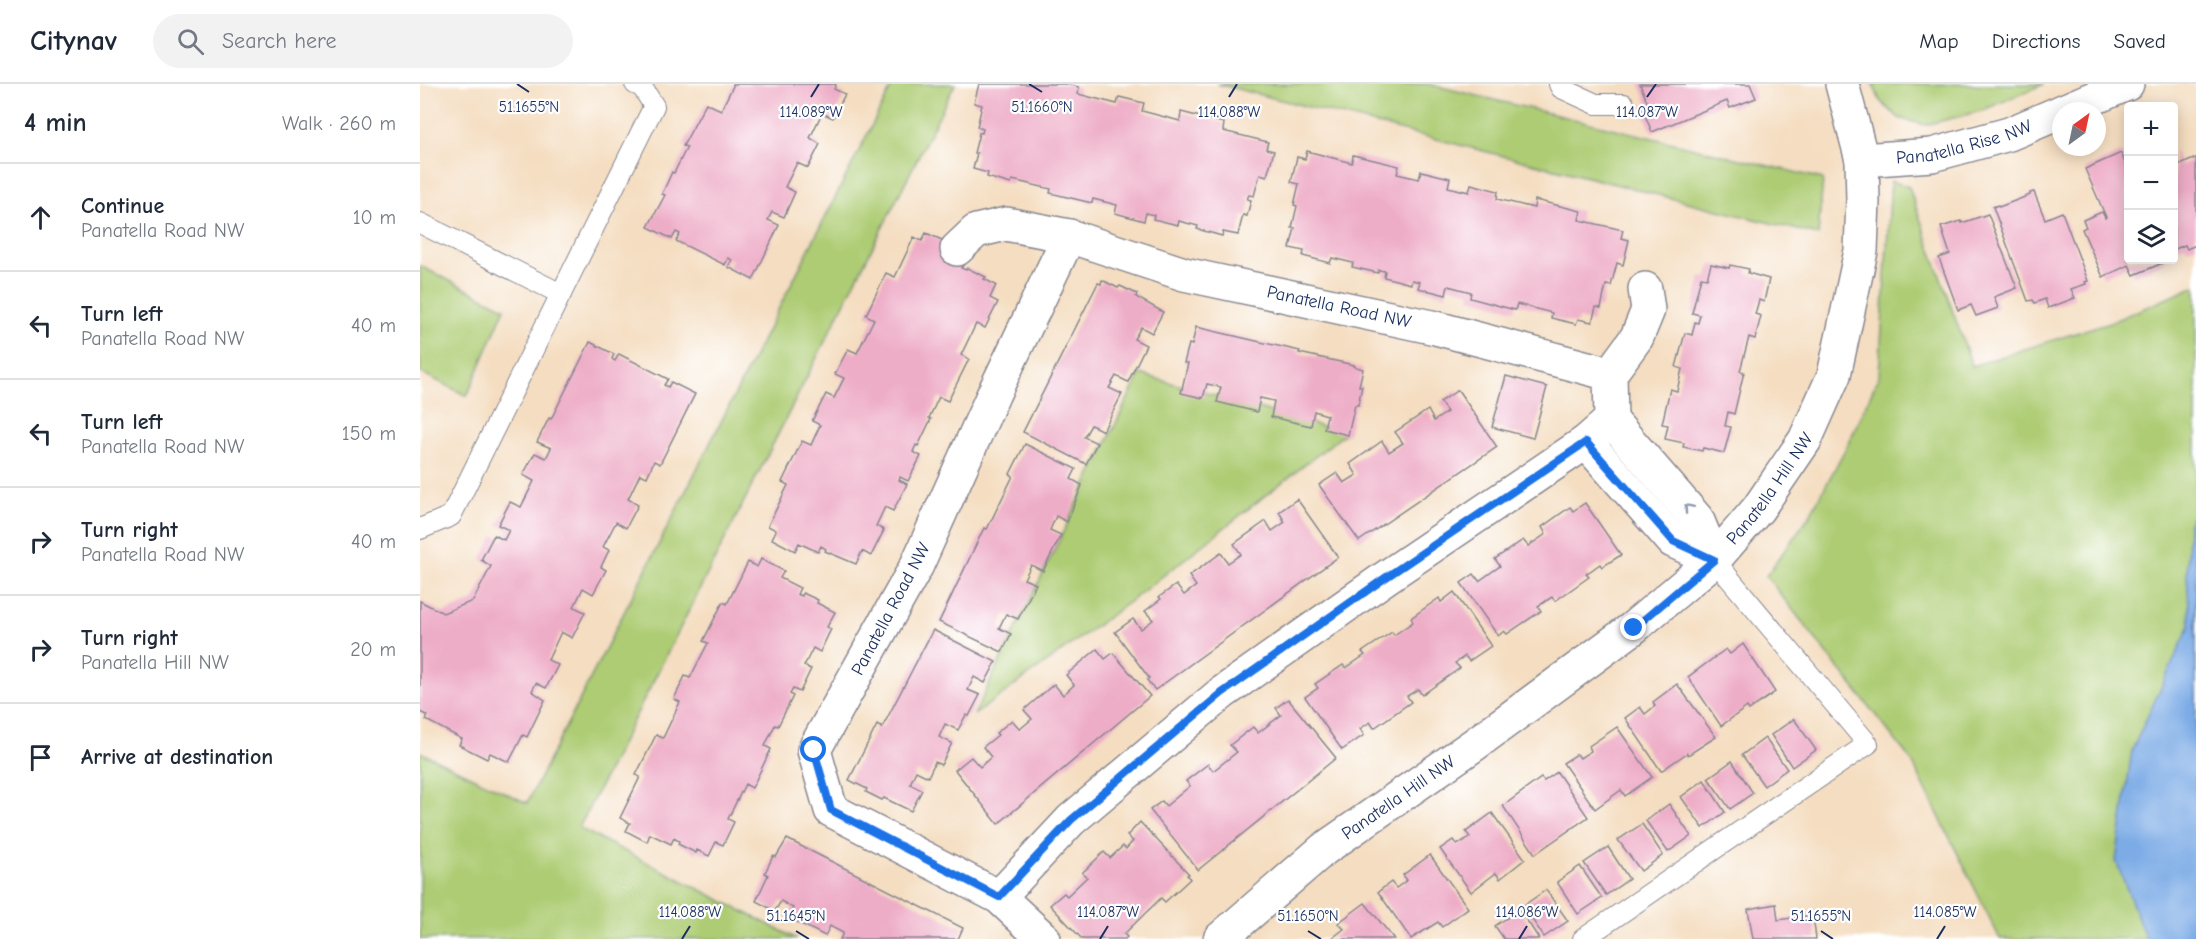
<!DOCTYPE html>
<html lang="en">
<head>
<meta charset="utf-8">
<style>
	body { margin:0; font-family:"Comic Neue",sans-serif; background:#f2f2f3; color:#1f2937 }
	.controls { position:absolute; right:18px; top:18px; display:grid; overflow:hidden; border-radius:6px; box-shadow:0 3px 15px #0003 }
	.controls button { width:54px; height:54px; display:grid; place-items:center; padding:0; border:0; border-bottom:2px solid #e0e1e3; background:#fff; color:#1f2937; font:30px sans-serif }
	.compass { position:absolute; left:1632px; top:18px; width:54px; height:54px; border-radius:50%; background:#fff; box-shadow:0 3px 15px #0003; rotate:33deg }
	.stop { position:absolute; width:18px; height:18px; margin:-14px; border:4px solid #1a73e8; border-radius:50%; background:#fff }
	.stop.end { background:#1a73e8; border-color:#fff; box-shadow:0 2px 6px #0008 }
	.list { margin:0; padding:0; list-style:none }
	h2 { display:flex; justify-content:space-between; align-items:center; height:78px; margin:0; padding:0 24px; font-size:26px }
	h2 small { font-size:20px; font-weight:400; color:#747a83 }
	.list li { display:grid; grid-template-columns:39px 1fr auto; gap:18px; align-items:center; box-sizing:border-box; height:108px; padding:0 24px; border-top:2px solid #e0e1e3 }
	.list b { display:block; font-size:22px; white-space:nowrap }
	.list p { margin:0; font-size:20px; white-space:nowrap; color:#747a83 }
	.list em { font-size:20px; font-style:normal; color:#747a83 }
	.icon { flex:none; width:33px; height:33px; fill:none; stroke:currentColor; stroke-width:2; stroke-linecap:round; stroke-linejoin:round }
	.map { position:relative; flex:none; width:1776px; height:855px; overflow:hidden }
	header { display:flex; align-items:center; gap:36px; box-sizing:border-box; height:84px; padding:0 30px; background:#fff; border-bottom:2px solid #e0e1e3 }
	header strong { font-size:28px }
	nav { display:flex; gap:33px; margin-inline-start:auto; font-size:21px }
	.search { width:420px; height:54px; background:#f2f2f3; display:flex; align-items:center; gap:15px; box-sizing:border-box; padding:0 21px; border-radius:33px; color:#747a83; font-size:22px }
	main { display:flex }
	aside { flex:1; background:#fff }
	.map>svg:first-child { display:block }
	.green { fill:#adcc73; stroke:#647e68; stroke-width:1.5 }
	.water { fill:#7cabe6; stroke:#4c6da2; stroke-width:1.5 }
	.building { fill:#eeadc7 }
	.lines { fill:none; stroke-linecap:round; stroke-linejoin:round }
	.service-casing { stroke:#88868f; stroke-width:22 }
	.minor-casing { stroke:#88868f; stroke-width:36 }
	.service { stroke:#fff; stroke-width:20 }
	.minor { stroke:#fff; stroke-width:33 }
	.oneway { stroke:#8d97ae }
	.route { stroke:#1a73e8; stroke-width:8 }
	.ticks { fill:none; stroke:#1b2f5e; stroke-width:2 }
	.labels { text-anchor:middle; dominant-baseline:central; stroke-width:4.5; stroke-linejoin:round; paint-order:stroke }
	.street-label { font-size:18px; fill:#1b2f5e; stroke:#fff }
	.ticks-label { font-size:15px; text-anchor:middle; fill:#1b2f5e; stroke:#fff; stroke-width:4.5; stroke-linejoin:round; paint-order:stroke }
</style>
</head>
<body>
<header>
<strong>Citynav</strong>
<div class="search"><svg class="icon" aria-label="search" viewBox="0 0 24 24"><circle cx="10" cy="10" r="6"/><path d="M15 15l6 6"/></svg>Search here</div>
<nav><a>Map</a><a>Directions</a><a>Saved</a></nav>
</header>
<main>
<aside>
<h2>4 min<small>Walk · 260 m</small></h2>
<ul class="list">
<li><svg class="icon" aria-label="ahead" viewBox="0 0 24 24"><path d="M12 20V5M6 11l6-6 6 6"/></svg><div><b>Continue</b><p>Panatella Road NW</p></div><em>10 m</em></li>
<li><svg class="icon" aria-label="left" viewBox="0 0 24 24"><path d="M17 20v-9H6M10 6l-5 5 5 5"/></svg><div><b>Turn left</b><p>Panatella Road NW</p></div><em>40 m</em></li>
<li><svg class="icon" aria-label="left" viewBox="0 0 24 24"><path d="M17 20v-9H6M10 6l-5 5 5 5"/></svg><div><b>Turn left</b><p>Panatella Road NW</p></div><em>150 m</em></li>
<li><svg class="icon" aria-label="right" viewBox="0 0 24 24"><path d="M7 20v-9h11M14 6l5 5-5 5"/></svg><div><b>Turn right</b><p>Panatella Road NW</p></div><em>40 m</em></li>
<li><svg class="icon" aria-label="right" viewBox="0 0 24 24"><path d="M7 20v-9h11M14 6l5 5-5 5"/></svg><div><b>Turn right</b><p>Panatella Hill NW</p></div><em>20 m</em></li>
<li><svg class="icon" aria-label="arrive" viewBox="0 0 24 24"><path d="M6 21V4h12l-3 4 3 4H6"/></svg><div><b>Arrive at destination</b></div></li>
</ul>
</aside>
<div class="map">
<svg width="1776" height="855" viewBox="0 0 1776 855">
	<rect width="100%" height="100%" fill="#fff"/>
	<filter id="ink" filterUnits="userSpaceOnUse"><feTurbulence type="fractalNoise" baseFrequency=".0167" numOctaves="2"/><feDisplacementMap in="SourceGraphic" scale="12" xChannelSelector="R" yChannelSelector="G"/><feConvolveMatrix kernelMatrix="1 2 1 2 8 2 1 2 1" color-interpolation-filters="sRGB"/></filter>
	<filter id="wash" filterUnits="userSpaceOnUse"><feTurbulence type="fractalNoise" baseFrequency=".008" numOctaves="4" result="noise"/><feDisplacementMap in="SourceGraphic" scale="24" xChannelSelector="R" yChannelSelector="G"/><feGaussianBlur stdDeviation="1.35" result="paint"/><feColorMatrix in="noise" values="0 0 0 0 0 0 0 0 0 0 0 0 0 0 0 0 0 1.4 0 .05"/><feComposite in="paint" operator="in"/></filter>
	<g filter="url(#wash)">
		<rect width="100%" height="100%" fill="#f4ddc0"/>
		<g class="green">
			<polygon points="473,0 535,0 159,744 377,855 0,855 0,668 107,719"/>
			<polygon points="797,0 1008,0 1403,95 1398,151"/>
			<polygon points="1453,0 1624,0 1561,27 1505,41 1479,34 1460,17"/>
			<polygon points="1471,97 1489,103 1552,282 1696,236 1776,202 1776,855 1580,855 1491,676 1346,492 1390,431 1429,358 1459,292"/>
			<polygon points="0,182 85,224 47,312 0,288"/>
			<polygon points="720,290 925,349 716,513 554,631"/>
		</g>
		<polygon class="water" points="1776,423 1776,855 1726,855 1696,777 1712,666 1770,541 1767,491 1768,442"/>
		<g id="blocks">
			<g class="building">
				<polygon points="313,0 416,0 414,5 425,10 413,34 402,29 390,54 400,60 388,84 377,79 365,103 375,108 364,133 352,128 348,136 359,141 333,196 308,183 312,176 308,174 305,181 256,157 260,150 256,148 252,155 228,143 245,111 242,110 252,88 254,89 267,63 263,62 286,19 301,26 313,2"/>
				<polygon points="559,0 645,0 659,3 658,10 697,20 699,13 724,19 722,27 760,37 761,28 804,39 803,47 848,58 846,65 854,67 847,92 840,90 834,112 829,111 827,115 831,116 827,132 823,131 818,151 803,148 802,152 777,145 778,142 759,137 758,141 733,135 734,131 726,129 724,137 695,129 697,121 673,115 672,119 630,109 631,105 592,96 591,100 567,93 568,89 553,85 557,69 554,69 559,49 562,49 563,45 557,43 562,21 554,19"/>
				<polygon points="1220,0 1330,0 1336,14 1310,24 1307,17 1232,48 1221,22 1228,20"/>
				<polygon points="1754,65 1760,81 1776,74 1776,161 1767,165 1765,161 1755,165 1754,163"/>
				<polygon points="887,67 932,79 933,71 979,82 977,90 999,95 1001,87 1030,94 1028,103 1049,108 1051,100 1078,107 1077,115 1114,124 1115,116 1161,127 1159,136 1203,146 1201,154 1209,156 1203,181 1197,179 1191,202 1186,201 1181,224 1176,223 1172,238 1158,235 1156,240 1131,234 1132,229 1097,220 1095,226 1050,214 1051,208 1028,202 1026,211 998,204 1000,198 992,196 991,200 964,193 965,187 958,186 958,189 932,183 933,179 912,174 910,179 883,172 884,167 870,164 875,144 872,144 877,122 874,121 879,100 871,98 877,73 885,75"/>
				<polygon points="1701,69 1708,86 1708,176 1744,176 1745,178 1714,191 1709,181 1683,193 1662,145 1666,143 1663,136 1682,128 1685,134 1686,133 1665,85"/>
				<polygon points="1614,108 1625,135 1642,128 1668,197 1665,198 1666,200 1651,205 1655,214 1628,224 1625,215 1615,219 1613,216 1608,217 1573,123 1578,121 1579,123 1610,111 1610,109"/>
				<polygon points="1568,130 1597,204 1574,213 1578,224 1556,232 1551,221 1538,226 1519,174 1530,170 1521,143 1541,137 1542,139"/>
				<polygon points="506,149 529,159 545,178 541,184 546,186 547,184 566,193 564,195 576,201 570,214 578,218 565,244 556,240 541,271 549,275 528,317 519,313 509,334 511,335 498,362 496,361 493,368 501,372 488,397 480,393 479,396 487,400 473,427 465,423 456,442 464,446 451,472 442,467 436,480 405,467 406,465 401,462 398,468 379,459 375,467 352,455 356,446 348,442 368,401 362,398 382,357 391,361 400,341 392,337 406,310 414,314 424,294 415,290 428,265 437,269 454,235 446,231 466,189 475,193 494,153 502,157"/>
				<polygon points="1291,180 1309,184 1310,181 1329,185 1328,189 1349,195 1344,218 1339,216 1335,230 1341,232 1335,255 1329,253 1320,287 1324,288 1314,330 1308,328 1305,342 1311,343 1304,369 1283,364 1282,367 1263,363 1264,359 1245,355 1248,341 1242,340 1250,305 1257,307 1262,285 1256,283 1265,249 1272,251 1275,238 1278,239 1280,231 1272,229 1281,193 1287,194"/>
				<polygon points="682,196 698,204 700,202 717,210 716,213 743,228 732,249 721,243 714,255 726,261 708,298 696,292 689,304 702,310 683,347 671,341 664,353 677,359 666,380 603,348 678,199 681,200"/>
				<polygon points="776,243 880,267 879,269 934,281 933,282 943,285 939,302 942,302 938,321 935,321 928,351 904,345 907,331 894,327 891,342 851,333 854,317 840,314 837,328 797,318 801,303 787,300 783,314 761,309 768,279 764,279 769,260 772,261"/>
				<polygon points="170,258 194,270 192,275 195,277 199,270 248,295 244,301 248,303 251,298 275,310 240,380 234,377 227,393 220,390 208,415 218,421 206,444 196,438 183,463 189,466 181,483 186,486 173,510 163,504 154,523 165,528 152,554 141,548 128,576 138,581 126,604 116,599 112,607 125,616 107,653 103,651 89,678 70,669 67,675 39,661 42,655 6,636 8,632 0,628 0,517 23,529 53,517 71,482 61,476 74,451 84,456 89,446 78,441 90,418 101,423 114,397 103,391 115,369 126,374 131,364 117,358 129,334 131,335"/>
				<polygon points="1086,292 1127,303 1113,354 1072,343"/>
				<polygon points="1038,306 1077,363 939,457 899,401 917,389 924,399 937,391 930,380 962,357 969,368 983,359 975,348 1008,326 1014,337 1027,328 1020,318"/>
				<polygon points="605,360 656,385 651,395 662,401 647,438 636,432 630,446 641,451 623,487 611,481 604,495 616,500 598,535 586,530 579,544 591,550 582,568 519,538 564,444 567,445 593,392 590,390"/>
				<polygon points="877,415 918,473 735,606 727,596 729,594 695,548 713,535 721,545 733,536 725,527 741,515 739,513 756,501 764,511 776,502 769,492 801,469 808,479 821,470 814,460 846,437 852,447 865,438 859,428"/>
				<polygon points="1165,419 1201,471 1182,483 1180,480 1166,490 1169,493 1135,517 1132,513 1118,522 1121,527 1087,550 1084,547 1078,552 1041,499 1054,490 1059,497 1080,482 1075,475 1103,456 1108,462 1126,450 1122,443 1150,423 1153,427"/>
				<polygon points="341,475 364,487 360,494 380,504 377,510 382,512 383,509 398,516 397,519 415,528 407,543 411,545 400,568 393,564 384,582 391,585 380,608 373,605 370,610 373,612 358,642 355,641 345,662 351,665 332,704 325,700 308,735 314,738 303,761 296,758 289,772 277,766 276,769 258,760 259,757 254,754 251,760 230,750 227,758 206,747 210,739 200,734 220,693 216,691 236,651 243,654 260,618 254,615 265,592 270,594 288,559 283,557 303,518 307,520 328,478 337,483"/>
				<polygon points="1034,508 1071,562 1049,577 1045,572 1035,579 1040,584 1002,611 998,605 987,612 991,618 954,644 950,638 940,645 944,651 922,666 885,613 898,604 895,600 923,581 926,584 945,571 942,568 972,548 974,551 993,538 991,534 1019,514 1021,518"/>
				<polygon points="513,546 576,578 565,599 554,593 548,606 560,611 549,632 546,631 538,646 525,640 519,653 532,659 521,681 515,678 508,693 496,687 490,700 502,706 491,727 464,714 462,716 446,708 447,705 429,696 457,641 462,644"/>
				<polygon points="1323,560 1355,608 1329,626 1327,623 1301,642 1268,593 1306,565 1310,570"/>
				<polygon points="677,565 685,575 693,569 730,612 578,740 535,686 551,673 560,683 571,673 563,663 578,651 576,649 592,636 600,645 612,635 604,626 634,600 643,611 654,601 646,591"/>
				<polygon points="1257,600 1296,653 1268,671 1267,669 1241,687 1205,634 1220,623 1225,630 1235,622 1233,618"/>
				<polygon points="868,615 916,674 778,786 730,726 742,717 746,722 770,702 766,697 788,680 793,687 817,668 810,661 833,643 838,649 861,631 856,624"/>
				<polygon points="1374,635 1396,666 1372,683 1351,651"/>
				<polygon points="1197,643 1232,693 1205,712 1201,706 1175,725 1143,679 1157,670 1160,674 1171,667 1169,662"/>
				<polygon points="1345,654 1367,685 1344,702 1322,671"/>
				<polygon points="1312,677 1333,709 1310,725 1288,694"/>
				<polygon points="1137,688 1168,733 1115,770 1083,722 1121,694 1124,697"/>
				<polygon points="1284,696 1305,728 1283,744 1261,713"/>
				<polygon points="1249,720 1271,752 1248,768 1226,737"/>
				<polygon points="1072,729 1105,775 1080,795 1076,789 1051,808 1020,765 1033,756 1037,761 1050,753 1046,748"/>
				<polygon points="720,738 769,790 767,791 770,795 745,818 741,814 704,850 707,853 705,855 662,855 630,821 644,809 647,812 667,793 662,789 684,768 690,774 703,762 706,765 713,757 707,752"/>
				<polygon points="1222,740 1243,771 1221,787 1198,756"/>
				<polygon points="367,755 543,844 538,855 420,855 423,849 410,842 405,852 369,834 373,824 361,817 355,827 336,817 348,791 345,789 353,772 356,773"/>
				<polygon points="1188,763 1209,795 1186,811 1164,779"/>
				<polygon points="1010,771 1048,824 1022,843 1018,838 991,855 958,808 971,798 976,804 987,796 983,791"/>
				<polygon points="1160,782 1182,814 1158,830 1137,798"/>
				<polygon points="1126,806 1148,837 1124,853 1103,822"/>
				<polygon points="945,819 974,855 911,855 924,845 918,839"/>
				<polygon points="1356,820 1358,836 1393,831 1396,855 1333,855 1328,825"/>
				<polygon points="1099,826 1110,841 1119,855 1084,855 1075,842"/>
			</g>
		</g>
	</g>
	<g filter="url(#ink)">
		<use href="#blocks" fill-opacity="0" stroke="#88868f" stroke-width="1.5"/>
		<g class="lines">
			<g class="service-casing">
				<g id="service">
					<polyline points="1139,0 1141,4 1176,20 1204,20"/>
					<polyline points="0,139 141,210"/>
					<polyline points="0,445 31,432 234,22 222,3 215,0"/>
					<polyline points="1163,855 1448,660 1294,476"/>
				</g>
			</g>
			<g class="minor-casing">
				<g id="minor">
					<polyline points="1643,27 1707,0"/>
					<path id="s1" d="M1442,76L1512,71L1589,50L1641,28"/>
					<polyline points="537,165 556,147 586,140 649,152"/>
					<polyline points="1190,290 1217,253 1228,226 1225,205"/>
					<polyline points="1191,336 1277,435 1294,476"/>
					<polyline points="1166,358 1253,457 1294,476"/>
					<polyline points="579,813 651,736 802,609 965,494 1166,358 1191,336 1190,290 1016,244 764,190 649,152 574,309 497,481 394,666 411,726 579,813 624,855"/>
					<path id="s2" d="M800,855L904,765L1055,660L1213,544L1294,476L1338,425L1385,356L1414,291L1441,167L1443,116L1442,76L1422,0"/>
				</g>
			</g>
			<use href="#service" class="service"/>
			<use href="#minor" class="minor"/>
		</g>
		<defs><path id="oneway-chevron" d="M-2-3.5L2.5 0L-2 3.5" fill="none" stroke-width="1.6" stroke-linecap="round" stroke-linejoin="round" transform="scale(1.5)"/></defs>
		<use class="oneway" href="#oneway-chevron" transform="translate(1268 424) rotate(-131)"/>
	</g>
	<g class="lines" filter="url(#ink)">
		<polyline class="route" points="394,666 411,726 579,813 651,736 802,609 965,494 1166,358 1253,457 1294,476 1214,544"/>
	</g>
	<path class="ticks" d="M97,0L109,8M609,0L622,8M391,13L399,0M809,13L817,0M1227,13L1236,0M376,847L389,855M888,847L901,855M1401,847L1413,855M262,855L270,842M680,855L688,842M1099,855L1107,842M1517,855L1525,842"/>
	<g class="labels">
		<g class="street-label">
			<text stroke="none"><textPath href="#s1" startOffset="104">Panatella Rise NW</textPath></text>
			<text transform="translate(919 223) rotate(12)">Panatella Road NW</text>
			<text stroke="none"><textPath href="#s2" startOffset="714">Panatella Hill NW</textPath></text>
			<text transform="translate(471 525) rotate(-62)">Panatella Road NW</text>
			<text stroke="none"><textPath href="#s2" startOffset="228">Panatella Hill NW</textPath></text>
		</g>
	</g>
	<g class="ticks-label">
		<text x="109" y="28">51.1655°N</text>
		<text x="622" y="28">51.1660°N</text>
		<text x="391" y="33">114.089°W</text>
		<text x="809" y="33">114.088°W</text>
		<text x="1227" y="33">114.087°W</text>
		<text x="270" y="833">114.088°W</text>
		<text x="688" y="833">114.087°W</text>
		<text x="1107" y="833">114.086°W</text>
		<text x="1525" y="833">114.085°W</text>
		<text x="376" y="837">51.1645°N</text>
		<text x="888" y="837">51.1650°N</text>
		<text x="1401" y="837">51.1655°N</text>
	</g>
</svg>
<div class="controls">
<button>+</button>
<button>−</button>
<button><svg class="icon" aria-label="layers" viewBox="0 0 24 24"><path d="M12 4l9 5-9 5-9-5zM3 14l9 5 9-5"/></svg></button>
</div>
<svg class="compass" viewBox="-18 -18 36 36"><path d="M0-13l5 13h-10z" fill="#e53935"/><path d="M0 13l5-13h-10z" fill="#747a83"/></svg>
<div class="stop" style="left:394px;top:666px"></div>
<div class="stop end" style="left:1214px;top:544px"></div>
</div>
</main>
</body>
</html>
